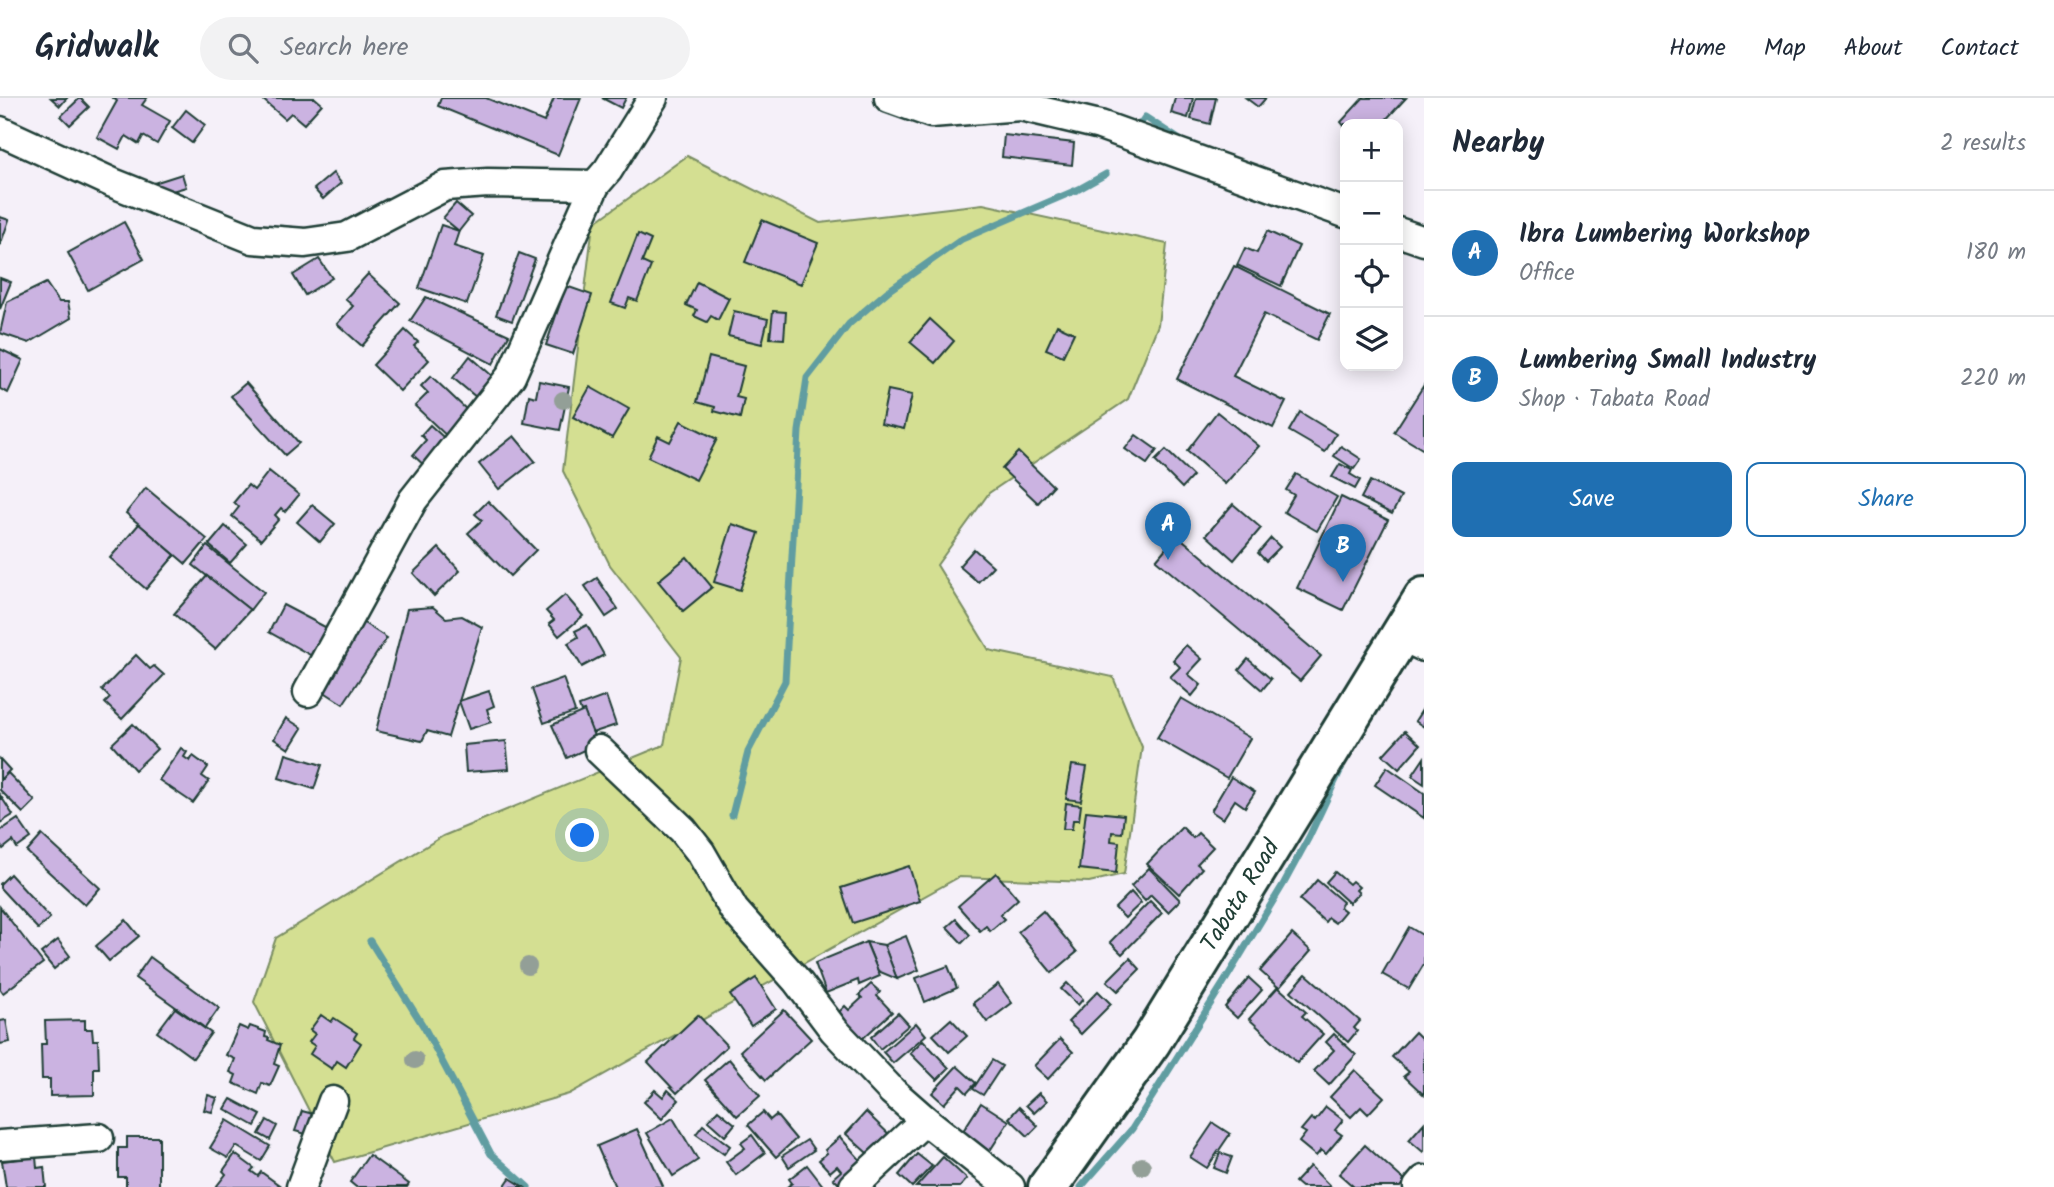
<!DOCTYPE html>
<html lang="en">
<head>
<meta charset="utf-8">
<style>
	body { margin:0; font-family:Kalam,sans-serif; background:#f2f2f3; color:#1f2937 }
	.controls { position:absolute; right:21px; top:21px; display:grid; overflow:hidden; border-radius:14px; box-shadow:0 4px 18px #0003 }
	.controls button { width:63px; height:63px; display:grid; place-items:center; padding:0; border:0; border-bottom:2px solid #e0e1e3; background:#fff; color:#1f2937; font:35px sans-serif }
	.you { position:absolute; left:583px; top:738px; width:24px; height:24px; margin:-18px; border:5px solid #fff; border-radius:50%; background:#1a73e8; box-shadow:0 0 0 10px #1a73e833 }
	.badge { display:grid; place-items:center; width:46px; height:46px; border-radius:50%; background:#1f6fb2; color:#fff; font-size:23px; font-weight:700 }
	.pin { position:absolute; translate:-50% -58px; filter:drop-shadow(0 2px 4px #0008) }
	.pin::after { content:''; position:absolute; top:37px; width:24px; height:21px; background:inherit; clip-path:polygon(0 0,100% 0,50% 100%) }
	.list { margin:0; padding:0; list-style:none }
	h2 { display:flex; justify-content:space-between; align-items:center; height:91px; margin:0; padding:0 28px; font-size:30px }
	h2 small { font-size:23px; font-weight:400; color:#747a83 }
	.list li { display:grid; grid-template-columns:46px 1fr auto; gap:21px; align-items:center; box-sizing:border-box; height:126px; padding:0 28px; border-top:2px solid #e0e1e3 }
	.list b { display:block; font-size:26px; white-space:nowrap }
	.list p { margin:0; font-size:23px; white-space:nowrap; color:#747a83 }
	.list em { font-size:23px; font-style:normal; color:#747a83 }
	.actions { display:flex; gap:14px; padding:21px 28px }
	.actions a { flex:1; padding:16px 0; border:2px solid #1f6fb2; border-radius:14px; text-align:center; font-size:24px; color:#1f6fb2 }
	.actions .main { background:#1f6fb2; color:#fff }
	.icon { flex:none; width:38px; height:38px; fill:none; stroke:currentColor; stroke-width:2; stroke-linecap:round; stroke-linejoin:round }
	.map { position:relative; flex:none; width:1424px; height:1089px; overflow:hidden }
	header { display:flex; align-items:center; gap:42px; box-sizing:border-box; height:98px; padding:0 35px; background:#fff; border-bottom:2px solid #e0e1e3 }
	header strong { font-size:33px }
	nav { display:flex; gap:38px; margin-inline-start:auto; font-size:24px }
	.search { width:490px; height:63px; background:#f2f2f3; display:flex; align-items:center; gap:18px; box-sizing:border-box; padding:0 24px; border-radius:38px; color:#747a83; font-size:26px }
	main { display:flex }
	aside { flex:1; background:#fff }
	.map>svg:first-child { display:block }
	.green { fill:#d4df92; stroke:#7a8e63; stroke-width:2 }
	.lines { fill:none; stroke-linecap:round; stroke-linejoin:round }
	.stream { stroke:#619da1; stroke-width:7 }
	.building { fill:#cbb3e1; stroke:#1f3d34; stroke-width:2 }
	.minor-casing { stroke:#1f3d34; stroke-width:33 }
	.secondary-casing { stroke:#1f3d34; stroke-width:44 }
	.minor { stroke:#fff; stroke-width:28 }
	.secondary { stroke:#fff; stroke-width:38 }
	.tree { fill:#939f97 }
	.labels { text-anchor:middle; dominant-baseline:central; stroke-width:5; stroke-linejoin:round; paint-order:stroke }
	.street-label { font-size:24px; fill:#1f3d34; stroke:#fff }
</style>
</head>
<body>
<header>
<strong>Gridwalk</strong>
<div class="search"><svg class="icon" aria-label="search" viewBox="0 0 24 24"><circle cx="10" cy="10" r="6"/><path d="M15 15l6 6"/></svg>Search here</div>
<nav><a>Home</a><a>Map</a><a>About</a><a>Contact</a></nav>
</header>
<main>
<div class="map">
<svg width="1424" height="1089" viewBox="0 0 1424 1089">
	<rect width="100%" height="100%" fill="#f5f0f9"/>
	<filter id="ink" filterUnits="userSpaceOnUse"><feTurbulence type="fractalNoise" baseFrequency=".0143" numOctaves="2"/><feDisplacementMap in="SourceGraphic" scale="14" xChannelSelector="R" yChannelSelector="G"/><feConvolveMatrix kernelMatrix="1 2 1 2 8 2 1 2 1" color-interpolation-filters="sRGB"/></filter>
	<g filter="url(#ink)">
		<polygon class="green" points="687,58 820,125 983,106 1167,146 1158,227 1128,301 989,395 937,467 989,552 1113,579 1142,649 1124,776 1089,784 959,779 569,996 335,1064 254,904 276,840 443,738 664,647 681,559 610,467 563,373 593,126"/>
		<g class="lines">
			<g class="stream">
				<polyline points="1136,32 1145,19 1183,44"/>
				<polyline points="732,717 748,654 785,583 799,333 807,280 849,226 888,193 962,141 1079,91 1106,76"/>
				<polyline points="370,843 425,931 491,1056 528,1089"/>
				<polyline points="1081,1089 1132,1031 1226,881 1284,785 1309,739 1341,671"/>
			</g>
		</g>
		<g class="building">
			<polygon points="51,0 67,0 60,8"/>
			<polygon points="80,0 89,9 70,27 61,18"/>
			<polygon points="113,0 147,0 142,7 170,23 157,46 143,38 139,46 126,38 119,51 97,39 117,3"/>
			<polygon points="261,0 315,0 322,6 304,26 291,15 285,21"/>
			<polygon points="441,0 486,0 544,24 554,0 581,0 558,57 438,8"/>
			<polygon points="602,0 626,0 621,10"/>
			<polygon points="1175,0 1193,0 1188,20 1171,15"/>
			<polygon points="1196,0 1216,0 1210,26 1191,21"/>
			<polygon points="1246,0 1266,0 1258,9"/>
			<polygon points="1363,0 1406,0 1382,26 1345,26 1345,29 1341,24"/>
			<polygon points="186,12 205,27 192,45 172,30"/>
			<polygon points="1004,37 1074,45 1072,67 1002,59"/>
			<polygon points="333,75 341,85 323,101 314,91"/>
			<polygon points="182,76 186,89 158,97 154,85"/>
			<polygon points="456,105 471,118 459,133 443,120"/>
			<polygon points="0,119 9,122 0,148"/>
			<polygon points="762,122 818,145 801,186 745,164"/>
			<polygon points="124,124 144,161 88,192 68,155"/>
			<polygon points="441,127 459,133 454,148 484,158 467,206 419,190"/>
			<polygon points="1267,133 1299,148 1281,188 1237,167 1245,150 1257,155"/>
			<polygon points="638,136 651,142 642,164 651,168 637,203 629,200 625,210 611,205"/>
			<polygon points="519,155 535,161 512,223 496,217"/>
			<polygon points="319,161 332,180 305,197 293,177"/>
			<polygon points="1234,168 1330,216 1317,242 1264,216 1233,278 1286,304 1273,330 1177,281"/>
			<polygon points="368,176 400,205 362,248 337,226 353,208 345,201"/>
			<polygon points="0,180 11,184 0,211"/>
			<polygon points="697,184 729,200 718,222 711,218 707,224 694,218 697,212 686,207"/>
			<polygon points="46,185 59,204 68,204 71,220 29,245 0,235 7,204"/>
			<polygon points="566,188 592,197 573,256 546,247"/>
			<polygon points="426,199 509,237 493,266 410,223"/>
			<polygon points="734,213 768,221 762,246 728,238"/>
			<polygon points="773,213 786,214 784,241 770,240"/>
			<polygon points="930,221 954,243 935,265 910,244"/>
			<polygon points="1057,227 1074,235 1063,258 1046,251"/>
			<polygon points="405,232 418,244 414,248 429,262 400,293 373,267"/>
			<polygon points="0,251 23,262 8,295 0,291"/>
			<polygon points="470,258 499,284 482,304 453,280"/>
			<polygon points="709,259 744,268 736,299 744,301 740,320 714,313 715,309 697,304"/>
			<polygon points="431,278 469,314 452,343 415,308 428,295 421,288"/>
			<polygon points="539,283 569,289 560,332 524,325 529,297 536,299"/>
			<polygon points="246,285 299,345 285,357 231,298"/>
			<polygon points="1424,287 1424,352 1394,334"/>
			<polygon points="590,289 629,311 612,340 573,319"/>
			<polygon points="888,292 912,297 904,331 881,326"/>
			<polygon points="1217,314 1259,348 1225,386 1187,353"/>
			<polygon points="1300,314 1336,336 1325,354 1289,333"/>
			<polygon points="681,323 717,341 696,382 648,359 658,338 670,344"/>
			<polygon points="430,327 452,347 429,372 413,357 426,342 421,337"/>
			<polygon points="1136,337 1157,352 1147,366 1125,351"/>
			<polygon points="514,338 535,363 499,391 479,366"/>
			<polygon points="1341,348 1361,361 1354,371 1334,358"/>
			<polygon points="1166,352 1193,378 1182,390 1155,363"/>
			<polygon points="1018,354 1053,388 1038,405 1002,371"/>
			<polygon points="1340,366 1352,372 1350,376 1360,382 1355,391 1332,379"/>
			<polygon points="269,373 299,397 285,414 281,410 275,417 279,421 261,442 232,418 239,409 234,404 248,387 254,392"/>
			<polygon points="1296,376 1337,399 1317,433 1284,414 1294,397 1286,392"/>
			<polygon points="1370,383 1401,399 1392,416 1361,400"/>
			<polygon points="146,390 207,441 186,466 126,415"/>
			<polygon points="1341,399 1388,422 1343,512 1297,490"/>
			<polygon points="488,403 536,452 510,478 468,435 482,422 475,416"/>
			<polygon points="1233,406 1261,430 1234,462 1206,437"/>
			<polygon points="312,407 335,426 320,444 297,424"/>
			<polygon points="139,426 175,457 146,491 110,460"/>
			<polygon points="732,426 759,435 740,492 714,484"/>
			<polygon points="225,428 247,446 230,465 209,447"/>
			<polygon points="1177,437 1321,558 1300,583 1156,462"/>
			<polygon points="1271,440 1280,449 1266,463 1258,455"/>
			<polygon points="207,448 264,494 250,512 193,467"/>
			<polygon points="439,450 460,473 434,498 413,475"/>
			<polygon points="974,451 993,468 978,484 959,468"/>
			<polygon points="687,459 712,489 683,513 658,483"/>
			<polygon points="207,478 250,512 215,551 174,516"/>
			<polygon points="597,480 618,511 606,519 585,488"/>
			<polygon points="565,497 583,518 559,538 549,526 554,522 546,513"/>
			<polygon points="283,507 327,530 312,558 269,534"/>
			<polygon points="433,509 446,520 462,518 482,529 448,639 427,633 422,643 376,633 407,511"/>
			<polygon points="359,522 387,540 343,606 315,588"/>
			<polygon points="587,527 604,557 582,569 568,545 578,539 575,533"/>
			<polygon points="1186,547 1202,561 1188,576 1201,587 1192,598 1170,579 1180,569 1173,562"/>
			<polygon points="136,557 150,571 154,568 164,577 122,621 105,605 110,600 102,592"/>
			<polygon points="1248,561 1271,581 1262,592 1239,572"/>
			<polygon points="563,580 575,614 544,625 532,591"/>
			<polygon points="489,593 494,608 487,611 491,624 469,631 459,603"/>
			<polygon points="606,598 616,627 592,635 584,613 581,614 579,608"/>
			<polygon points="1181,600 1250,640 1227,680 1157,640"/>
			<polygon points="1424,609 1424,629 1415,623"/>
			<polygon points="584,613 597,646 567,660 552,627"/>
			<polygon points="286,620 302,630 289,651 274,641"/>
			<polygon points="133,626 157,651 135,672 112,646"/>
			<polygon points="1405,633 1420,647 1399,671 1383,657"/>
			<polygon points="506,643 509,671 466,674 464,647"/>
			<polygon points="181,650 187,654 184,659 190,663 193,658 208,669 202,678 209,683 193,705 159,682"/>
			<polygon points="286,656 322,667 314,691 279,680"/>
			<polygon points="1424,660 1424,686 1412,678"/>
			<polygon points="0,661 10,672 0,682"/>
			<polygon points="1072,667 1087,669 1081,703 1066,701"/>
			<polygon points="1387,669 1424,695 1424,720 1375,687"/>
			<polygon points="8,675 35,703 23,715 0,692 0,683"/>
			<polygon points="1231,679 1255,694 1245,709 1235,702 1223,721 1211,713"/>
			<polygon points="0,697 13,717 0,725"/>
			<polygon points="1066,705 1081,707 1079,722 1073,722 1072,731 1063,731"/>
			<polygon points="1086,713 1124,717 1122,735 1112,734 1111,743 1119,744 1116,775 1079,771"/>
			<polygon points="18,721 31,740 17,750 13,743 3,751 0,747 0,733"/>
			<polygon points="1182,729 1193,740 1198,735 1213,749 1197,766 1202,770 1179,796 1147,766"/>
			<polygon points="42,737 100,790 85,807 27,754"/>
			<polygon points="909,768 920,803 853,825 841,790"/>
			<polygon points="1149,770 1180,802 1168,814 1151,797 1145,803 1131,788"/>
			<polygon points="1335,774 1349,786 1352,783 1359,789 1356,792 1359,795 1349,805 1326,784"/>
			<polygon points="996,775 1018,801 1000,817 1004,821 990,833 986,828 980,833 958,808"/>
			<polygon points="10,776 50,820 38,831 0,790 0,786"/>
			<polygon points="1317,782 1343,804 1340,809 1345,813 1335,825 1328,820 1325,824 1300,802"/>
			<polygon points="1131,794 1141,805 1125,820 1115,810"/>
			<polygon points="1150,803 1162,815 1122,856 1110,844"/>
			<polygon points="0,809 43,865 3,895 0,891"/>
			<polygon points="1043,813 1077,854 1052,875 1018,834"/>
			<polygon points="956,821 970,837 962,845 947,829"/>
			<polygon points="126,822 139,838 109,863 96,848"/>
			<polygon points="1409,829 1424,838 1424,866 1409,891 1382,876"/>
			<polygon points="1292,836 1311,853 1279,890 1260,873"/>
			<polygon points="906,838 919,872 897,881 884,847"/>
			<polygon points="58,842 70,858 54,871 41,855"/>
			<polygon points="866,844 884,847 897,881 878,873"/>
			<polygon points="866,844 880,878 859,887 858,882 826,895 815,865"/>
			<polygon points="150,859 219,910 205,930 135,880"/>
			<polygon points="1130,860 1140,871 1118,893 1107,883"/>
			<polygon points="948,868 957,890 925,904 916,880"/>
			<polygon points="1306,876 1360,923 1354,930 1357,933 1348,944 1291,893"/>
			<polygon points="756,880 776,911 751,928 730,897"/>
			<polygon points="1249,880 1262,892 1237,920 1225,909"/>
			<polygon points="1067,885 1083,901 1078,907 1061,891"/>
			<polygon points="871,886 880,894 877,898 892,914 862,941 837,916 845,908 849,912 862,900 859,897"/>
			<polygon points="998,886 1012,905 987,924 973,905"/>
			<polygon points="1278,889 1306,914 1302,918 1323,936 1297,965 1249,921"/>
			<polygon points="1098,893 1111,906 1081,936 1068,924"/>
			<polygon points="175,910 211,935 193,960 157,934"/>
			<polygon points="784,912 811,941 766,982 740,953"/>
			<polygon points="898,915 909,927 880,951 871,939"/>
			<polygon points="321,917 331,924 334,920 357,935 354,940 361,945 346,969 337,963 332,971 310,956 315,948 309,944 315,936 310,932"/>
			<polygon points="698,917 727,948 677,995 648,964"/>
			<polygon points="951,921 967,938 949,954 933,937"/>
			<polygon points="6,922 10,944 0,946 0,923"/>
			<polygon points="85,922 85,931 92,931 93,942 98,942 99,970 94,970 94,997 50,998 50,981 42,981 41,946 46,946 45,923"/>
			<polygon points="916,925 926,937 893,965 883,954"/>
			<polygon points="239,928 248,932 250,928 266,934 265,939 269,940 268,942 280,947 274,966 279,968 270,988 262,985 258,996 233,985 236,977 230,974 235,961 226,957"/>
			<polygon points="1415,934 1424,943 1424,997 1404,978 1409,974 1392,959"/>
			<polygon points="1334,936 1356,957 1329,987 1314,973 1334,952 1326,944"/>
			<polygon points="1060,941 1073,954 1048,981 1034,968"/>
			<polygon points="923,942 949,970 937,982 910,955"/>
			<polygon points="729,961 760,998 737,1018 705,982"/>
			<polygon points="992,962 1002,968 983,997 973,991"/>
			<polygon points="957,968 976,985 967,995 960,988 944,1006 932,995"/>
			<polygon points="1355,972 1384,999 1368,1016 1361,1009 1351,1019 1330,999"/>
			<polygon points="655,992 663,999 668,992 679,1002 662,1021 644,1004"/>
			<polygon points="1039,995 1047,1003 1034,1015 1026,1007"/>
			<polygon points="208,997 217,1000 212,1014 204,1012"/>
			<polygon points="231,1001 261,1017 255,1028 225,1011"/>
			<polygon points="981,1005 1009,1023 989,1054 961,1036"/>
			<polygon points="1019,1009 1038,1028 1028,1038 1009,1020"/>
			<polygon points="1326,1009 1343,1022 1335,1032 1342,1037 1326,1056 1321,1052 1316,1058 1299,1044 1306,1035 1301,1032 1311,1020 1315,1023"/>
			<polygon points="718,1012 735,1026 725,1038 708,1023"/>
			<polygon points="302,1013 313,1016 306,1036 295,1033"/>
			<polygon points="763,1014 770,1022 776,1017 796,1041 776,1059 748,1027"/>
			<polygon points="866,1014 896,1043 877,1064 846,1036"/>
			<polygon points="673,1020 698,1062 673,1078 647,1035"/>
			<polygon points="227,1022 270,1048 261,1063 236,1048 228,1060 210,1050"/>
			<polygon points="267,1022 277,1028 270,1042 259,1036"/>
			<polygon points="1213,1025 1230,1036 1207,1070 1190,1059"/>
			<polygon points="1424,1025 1424,1053 1423,1054 1409,1042"/>
			<polygon points="703,1027 730,1048 724,1056 696,1036"/>
			<polygon points="637,1031 663,1088 660,1089 615,1089 597,1048"/>
			<polygon points="752,1037 765,1055 736,1077 726,1064 745,1050 741,1045"/>
			<polygon points="127,1039 159,1039 159,1089 126,1089 126,1079 118,1079 118,1050 127,1050"/>
			<polygon points="840,1039 863,1065 840,1087 833,1080 841,1073 837,1068 830,1074 819,1062 827,1055 825,1052"/>
			<polygon points="807,1042 814,1052 789,1069 782,1058"/>
			<polygon points="1365,1047 1405,1083 1400,1089 1354,1089 1339,1076"/>
			<polygon points="1220,1055 1232,1059 1226,1075 1214,1070"/>
			<polygon points="235,1056 254,1070 251,1073 258,1078 261,1074 282,1089 216,1089 226,1076 223,1073"/>
			<polygon points="917,1056 932,1068 912,1089 899,1077"/>
			<polygon points="369,1057 409,1086 407,1089 356,1089 350,1084"/>
			<polygon points="36,1059 37,1070 44,1069 46,1089 6,1089 2,1063"/>
			<polygon points="943,1059 967,1081 960,1089 916,1089"/>
			<polygon points="807,1067 824,1089 787,1089 792,1085 789,1081"/>
			<polygon points="1310,1068 1331,1089 1301,1089 1295,1084"/>
			<polygon points="510,1080 524,1089 504,1089"/>
		</g>
		<g class="lines">
			<g class="minor-casing">
				<g id="minor">
					<polyline points="889,0 931,15 1020,8 1100,27 1345,115"/>
					<polyline points="0,33 113,85 253,141 305,145 347,139 445,88 488,85 595,87 608,72 653,0"/>
					<polyline points="1398,134 1424,143"/>
					<polyline points="1401,538 1424,549"/>
					<polyline points="308,594 413,402 511,278 595,87"/>
					<polyline points="599,652 683,732 701,755 734,812 797,883 834,932 892,993 925,1022 1010,1089"/>
					<polyline points="0,1047 99,1040"/>
					<polyline points="854,1088 925,1022"/>
					<polyline points="301,1089 333,1003"/>
					<polyline points="1418,1089 1424,1082"/>
				</g>
			</g>
			<g class="secondary-casing">
				<polyline id="secondary" points="1048,1089 1151,944 1424,499"/>
			</g>
			<use href="#minor" class="minor"/>
			<use href="#secondary" class="secondary"/>
		</g>
		<g class="tree">
			<circle cx="563" cy="302" r="9"/>
			<circle cx="528" cy="868" r="9"/>
			<circle cx="415" cy="962" r="9"/>
			<circle cx="1142" cy="1068" r="9"/>
		</g>
	</g>
	<g class="labels">
		<g class="street-label">
			<text transform="translate(1241 798) rotate(-58)">Tabata Road</text>
		</g>
	</g>
</svg>
<div class="controls">
<button>+</button>
<button>−</button>
<button><svg class="icon" aria-label="locate" viewBox="0 0 24 24"><circle cx="12" cy="12" r="6"/><path d="M12 2v4M12 18v4M2 12h4M18 12h4"/></svg></button>
<button><svg class="icon" aria-label="layers" viewBox="0 0 24 24"><path d="M12 4l9 5-9 5-9-5zM3 14l9 5 9-5"/></svg></button>
</div>
<div class="you"></div>
<div class="pin badge" style="left:1168px;top:462px">A</div>
<div class="pin badge" style="left:1343px;top:484px">B</div>
</div>
<aside>
<h2>Nearby<small>2 results</small></h2>
<ul class="list">
<li><span class="badge">A</span><div><b>Ibra Lumbering Workshop</b><p>Office</p></div><em>180 m</em></li>
<li><span class="badge">B</span><div><b>Lumbering Small Industry</b><p>Shop · Tabata Road</p></div><em>220 m</em></li>
</ul>
<div class="actions"><a class="main">Save</a><a>Share</a></div>
</aside>
</main>
</body>
</html>
